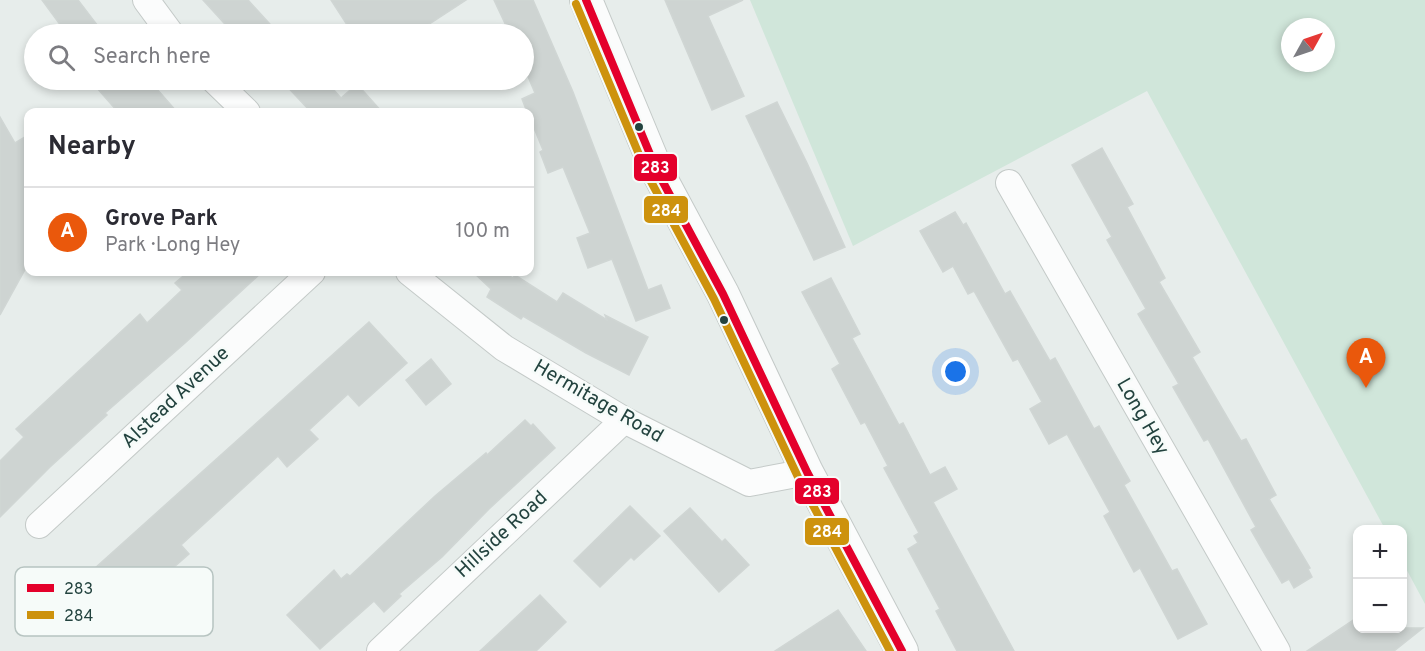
<!DOCTYPE html>
<html lang="en">
<head>
<meta charset="utf-8">
<style>
	body { margin:0; font-family:Overpass,sans-serif; background:#f2f2f3; color:#2b2b33 }
	.controls { position:absolute; right:18px; bottom:18px; display:grid; overflow:hidden; border-radius:12px; box-shadow:0 3px 9px #0003 }
	.controls button { width:54px; height:54px; display:grid; place-items:center; padding:0; border:0; border-bottom:2px solid #e1e1e2; background:#fff; color:#2b2b33; font:30px sans-serif }
	.compass { position:absolute; left:1281px; top:18px; width:54px; height:54px; border-radius:50%; background:#fff; box-shadow:0 3px 9px #0003; rotate:50deg }
	.you { position:absolute; left:956px; top:372px; width:21px; height:21px; margin:-15px; border:4px solid #fff; border-radius:50%; background:#1a73e8; box-shadow:0 0 0 9px #1a73e833 }
	.badge { display:grid; place-items:center; width:39px; height:39px; border-radius:50%; background:#ea580c; color:#fff; font-size:20px; font-weight:700 }
	.pin { position:absolute; translate:-50% -50px; filter:drop-shadow(0 2px 3px #0008) }
	.pin::after { content:''; position:absolute; top:32px; width:21px; height:18px; background:inherit; clip-path:polygon(0 0,100% 0,50% 100%) }
	.list { margin:0; padding:0; list-style:none }
	h2 { display:flex; justify-content:space-between; align-items:center; height:78px; margin:0; padding:0 24px; font-size:26px }
	h2 small { font-size:20px; font-weight:400; color:#7c7c81 }
	.list li { display:grid; grid-template-columns:39px 1fr auto; gap:18px; align-items:center; box-sizing:border-box; height:90px; padding:0 24px; border-top:2px solid #e1e1e2 }
	.list b { display:block; font-size:22px; white-space:nowrap }
	.list p { margin:0; font-size:20px; white-space:nowrap; color:#7c7c81 }
	.list em { font-size:20px; font-style:normal; color:#7c7c81 }
	.icon { flex:none; width:33px; height:33px; fill:none; stroke:currentColor; stroke-width:2; stroke-linecap:round; stroke-linejoin:round }
	.map { position:relative; flex:none; width:1425px; height:651px; overflow:hidden }
	.search { position:absolute; background:#fff; box-shadow:0 3px 9px #0003; left:24px; top:24px; width:510px; height:66px; display:flex; align-items:center; gap:15px; box-sizing:border-box; padding:0 21px; border-radius:33px; color:#7c7c81; font-size:22px }
	.panel { position:absolute; background:#fff; box-shadow:0 3px 9px #0003; left:24px; top:108px; width:510px; height:168px; border-radius:12px }
	.map>svg:first-child { display:block }
	.green { fill:#d0e6da; fill-rule:evenodd }
	.building { fill:#ced4d2; stroke:#d0d6d4; stroke-width:1.5 }
	.lines { fill:none; stroke-linecap:round; stroke-linejoin:round }
	.minor-casing { stroke:#c4cac8; stroke-width:28 }
	.tertiary-casing { stroke:#c4cac8; stroke-width:34 }
	.minor { stroke:#fbfcfc; stroke-width:26 }
	.tertiary { stroke:#fbfcfc; stroke-width:32 }
	.bus-1-casing { stroke:#f6fbf9; stroke-width:12 }
	.bus-2-casing { stroke:#f6fbf9; stroke-width:12 }
	.bus-1 { stroke:#e4002b; stroke-width:8 }
	.bus-2 { stroke:#cd920d; stroke-width:8 }
	.bus-dot { fill:#23433f; stroke:#f6fbf9; stroke-width:2 }
	.labels { text-anchor:middle; dominant-baseline:central; stroke-width:5; stroke-linejoin:round; paint-order:stroke }
	.street-label { font-size:20px; fill:#23433f; stroke:#f6fbf9 }
	.key { fill:#f6fbf9; stroke:#b7c4c1; stroke-width:1.5 }
	.key-label { font-size:16px; fill:#23433f }
	.line-badge { stroke:#f6fbf9; stroke-width:2 }
	.badge-label { font-size:16px; text-anchor:middle; font-weight:bold; fill:#fff }
</style>
</head>
<body>
<div class="map">
<svg width="1425" height="651" viewBox="0 0 1425 651">
	<rect width="100%" height="100%" fill="#e7edeb"/>
	<path class="green" d="M750,0H1425V604L1403,563L1402,530L1385,529L1147,91L853,246ZM1290,27H1326V63H1290Z"/>
	<g class="building">
		<polygon points="42,0 78,0 104,34 67,34"/>
		<polygon points="203,0 248,0 279,34 234,34"/>
		<polygon points="331,0 466,0 414,34 353,34"/>
		<polygon points="494,0 533,0 573,92 648,290 661,285 670,308 636,321 612,259 588,268 577,238 590,233 563,167 548,173 540,152 543,150 530,118 530,112 527,112 522,99 535,93 524,67 524,34 510,34"/>
		<polygon points="665,0 743,0 708,16 744,96 712,110"/>
		<polygon points="90,80 149,80 177,112 118,112"/>
		<polygon points="281,80 325,80 341,98 357,84 382,112 311,112"/>
		<polygon points="777,102 807,163 845,247 814,260 746,116"/>
		<polygon points="0,117 15,143 28,135 28,264 0,315"/>
		<polygon points="1102,148 1133,204 1127,207 1165,278 1159,282 1200,352 1192,357 1241,441 1246,439 1276,495 1269,499 1310,568 1308,569 1312,577 1294,588 1289,579 1282,583 1266,556 1251,530 1256,527 1208,439 1204,441 1173,387 1179,384 1138,314 1146,309 1107,240 1112,237 1072,165"/>
		<polygon points="955,212 963,225 966,223 1005,294 1010,291 1050,361 1055,358 1094,429 1099,426 1130,481 1124,485 1172,571 1177,569 1207,624 1178,639 1140,568 1134,572 1104,516 1110,512 1067,434 1049,444 1030,409 1042,402 1018,359 1013,361 974,291 968,294 953,266 943,272 920,231"/>
		<polygon points="188,272 262,272 185,343 105,413 107,415 50,467 0,517 0,461 24,437 16,429 140,314 147,323 182,290 175,283"/>
		<polygon points="473,272 502,272 513,278 515,275 557,302 563,293 607,320 605,315 648,337 629,375 586,353 523,316 521,319 487,297 491,289"/>
		<polygon points="831,278 860,334 852,338 899,425 903,423 930,475 945,467 957,489 933,502 1014,651 957,651 936,611 940,609 908,549 918,543 914,536 919,533 884,468 888,466 865,422 861,424 832,369 840,364 802,292"/>
		<polygon points="369,322 407,363 359,406 348,394 309,430 318,439 287,467 278,456 181,545 189,554 165,575 159,568 92,625 65,595"/>
		<polygon points="431,359 451,384 426,405 406,380"/>
		<polygon points="525,420 531,426 533,424 555,448 489,509 442,557 399,594 401,596 384,612 374,601 320,649 287,615 334,570 341,579 347,574 350,576 435,496 486,453 487,455"/>
		<polygon points="630,506 660,536 634,560 631,557 600,587 574,561"/>
		<polygon points="690,508 722,542 725,539 749,565 719,592 664,531"/>
		<polygon points="540,595 566,622 536,651 480,651"/>
		<polygon points="838,610 866,651 775,651"/>
		<polygon points="1358,617 1358,628 1423,628 1394,651 1307,651"/>
	</g>
	<g class="lines">
		<g class="minor-casing">
			<g id="minor">
				<polyline points="146,0 171,34"/>
				<polyline points="214,80 247,112"/>
				<polyline points="1009,183 1277,651"/>
				<polyline points="409,272 504,348 624,420 749,483 807,472"/>
				<polyline points="39,525 312,272"/>
				<polyline points="380,651 624,420"/>
			</g>
		</g>
		<g class="tertiary-casing">
			<polyline id="tertiary" points="586,0 657,171 723,294 807,472 902,651"/>
		</g>
		<use href="#minor" class="minor"/>
		<use href="#tertiary" class="tertiary"/>
		<g class="bus-1-casing">
			<polyline id="bus-1" points="586,0 657,171 723,294 807,472 902,651"/>
		</g>
		<g class="bus-2-casing">
			<polyline id="bus-2" points="576,4 648,176 714,299 798,477 890,651"/>
		</g>
		<use href="#bus-1" class="bus-1"/>
		<use href="#bus-2" class="bus-2"/>
	</g>
	<g class="bus-dot">
		<circle cx="639" cy="127" r="5"/>
		<circle cx="724" cy="320" r="5"/>
	</g>
	<g class="labels">
		<g class="street-label">
			<text transform="translate(176 398) rotate(-43)">Alstead Avenue</text>
			<text transform="translate(598 402) rotate(30)">Hermitage Road</text>
			<text transform="translate(1142 417) rotate(60)">Long Hey</text>
			<text transform="translate(502 535) rotate(-43)">Hillside Road</text>
		</g>
	</g>
	<rect x="15" y="567" width="198" height="69" rx="9" class="key"/>
	<rect x="27" y="584" width="27" height="8" fill="#e4002b"/>
	<rect x="27" y="611" width="27" height="8" fill="#cd920d"/>
	<g class="key-label">
		<text x="64" y="594">283</text>
		<text x="64" y="621">284</text>
	</g>
	<g class="line-badge">
		<rect x="633" y="153" width="45" height="29" rx="6" fill="#e4002b"/>
		<rect x="643" y="195" width="46" height="29" rx="6" fill="#cd920d"/>
		<rect x="794" y="477" width="46" height="28" rx="6" fill="#e4002b"/>
		<rect x="804" y="517" width="46" height="29" rx="6" fill="#cd920d"/>
	</g>
	<g class="badge-label">
		<text x="655" y="173">283</text>
		<text x="666" y="216">284</text>
		<text x="817" y="497">283</text>
		<text x="827" y="537">284</text>
	</g>
</svg>
<div class="controls">
<button>+</button>
<button>−</button>
</div>
<svg class="compass" viewBox="-18 -18 36 36"><path d="M0-13l5 13h-10z" fill="#e53935"/><path d="M0 13l5-13h-10z" fill="#7c7c81"/></svg>
<div class="you"></div>
<div class="pin badge" style="left:1366px;top:388px">A</div>
<div class="search"><svg class="icon" aria-label="search" viewBox="0 0 24 24"><circle cx="10" cy="10" r="6"/><path d="M15 15l6 6"/></svg>Search here</div>
<section class="panel">
<h2>Nearby<small></small></h2>
<ul class="list">
<li><span class="badge">A</span><div><b>Grove Park</b><p>Park · Long Hey</p></div><em>100 m</em></li>
</ul>
</section>
</div>
</body>
</html>
